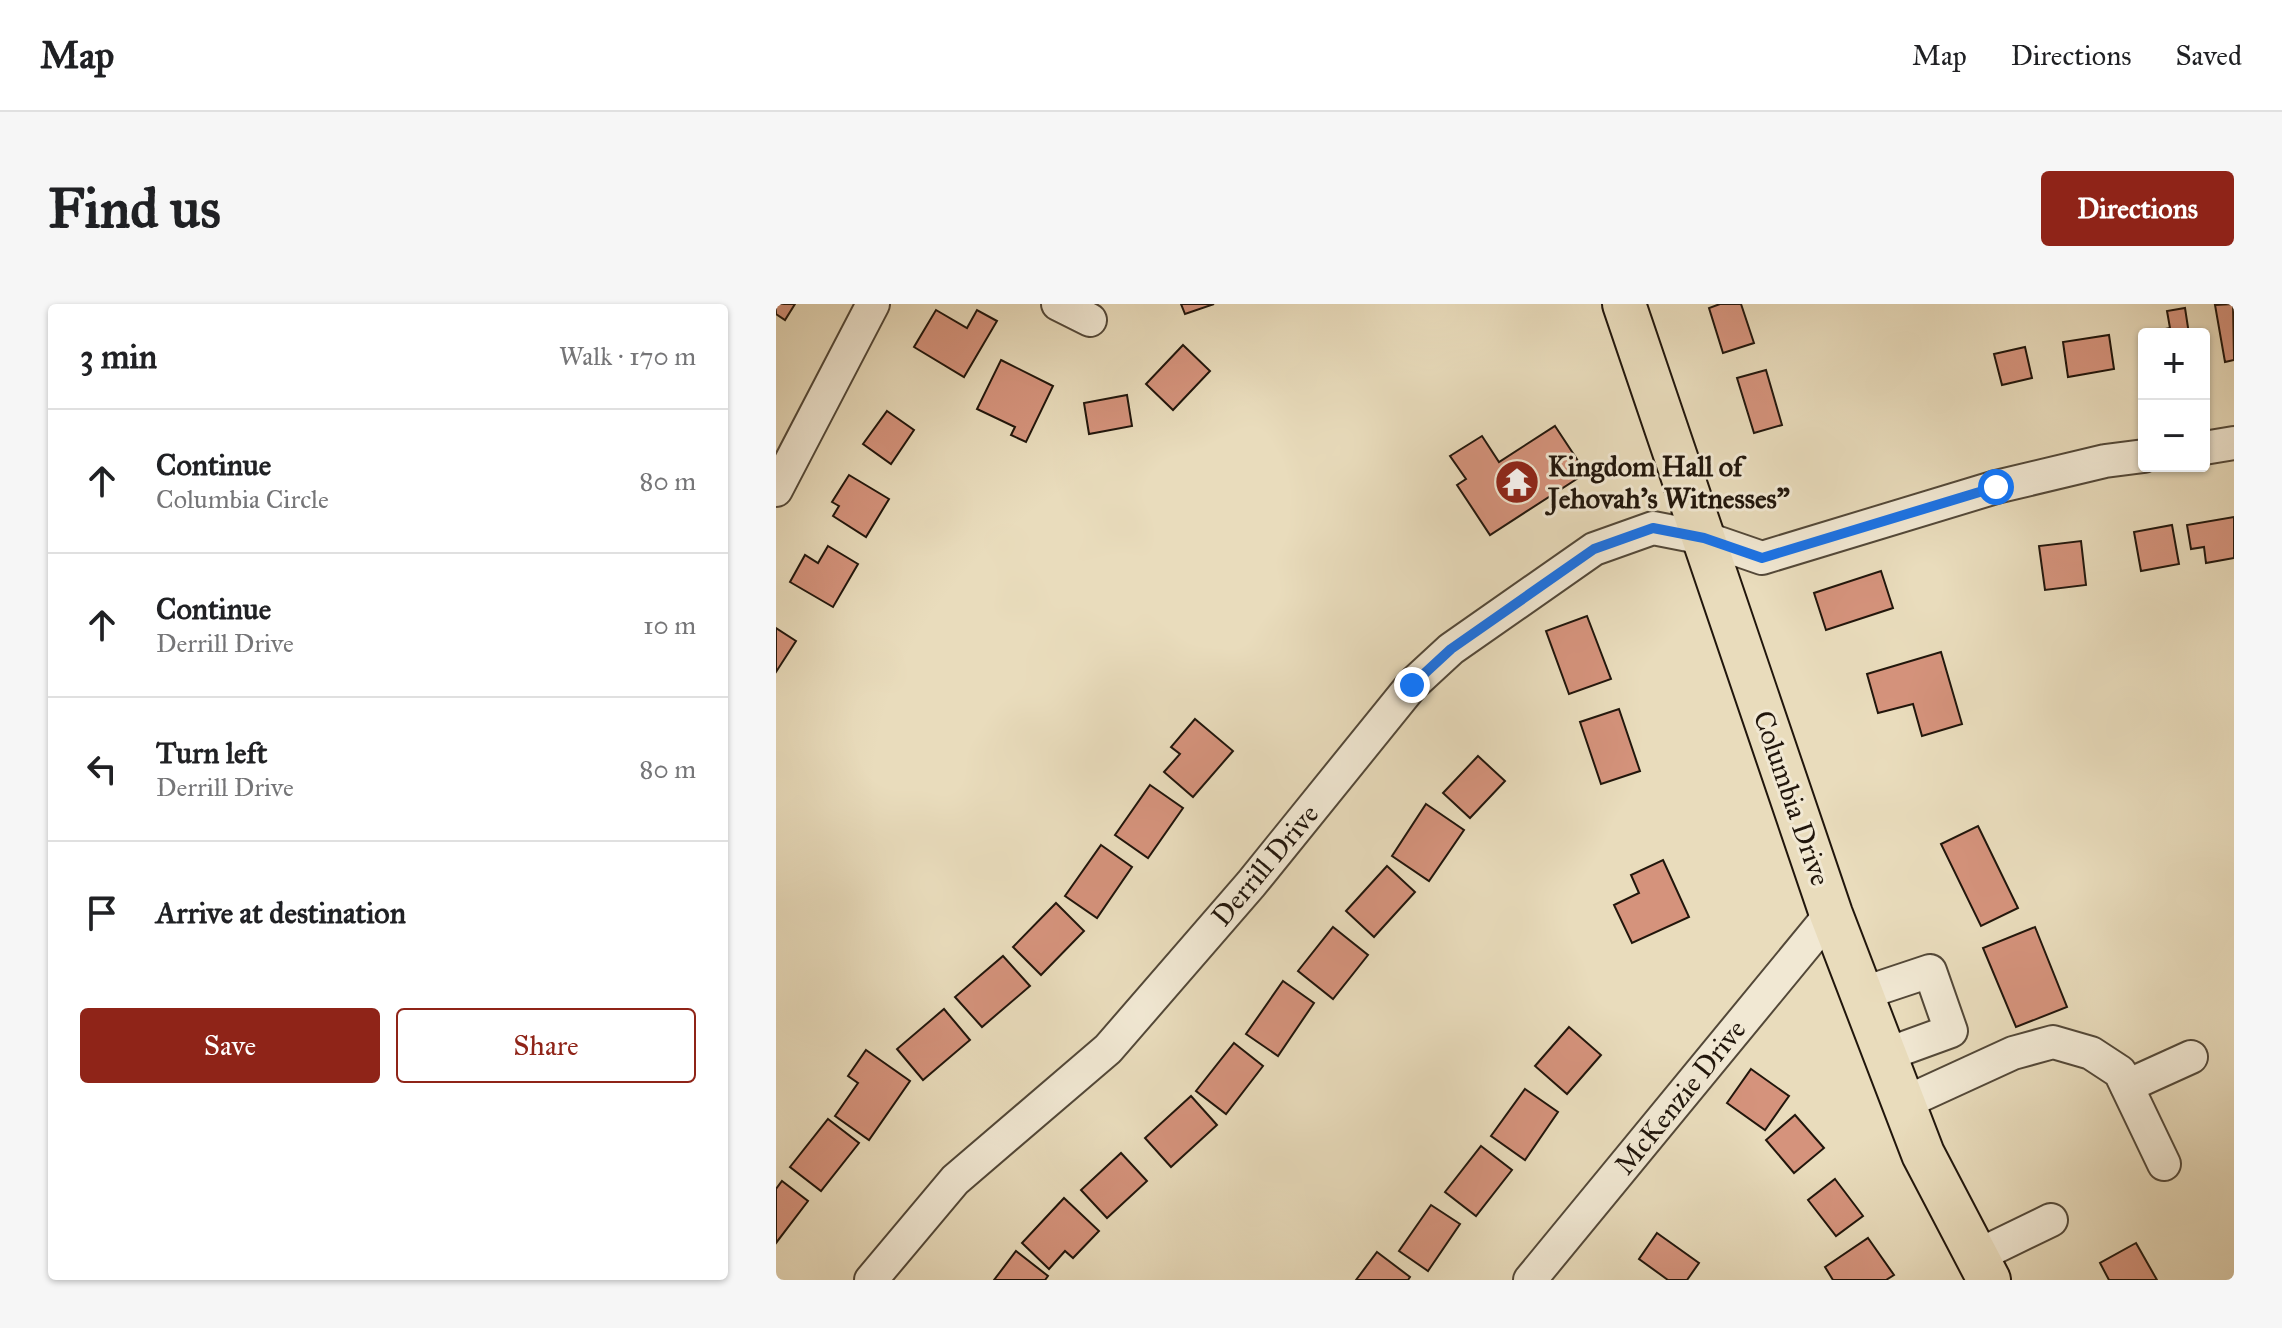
<!DOCTYPE html>
<html lang="en">
<head>
<meta charset="utf-8">
<style>
	body { margin:0; font-family:"IM FELL Great Primer",serif; background:#f6f6f6; color:#202124 }
	.controls { position:absolute; right:24px; top:24px; display:grid; overflow:hidden; border-radius:8px; box-shadow:0 2px 6px #0004 }
	.controls button { width:72px; height:72px; display:grid; place-items:center; padding:0; border:0; border-bottom:2px solid #e0e0e0; background:#fff; color:#202124; font:40px sans-serif }
	.stop { position:absolute; width:24px; height:24px; margin:-18px; border:6px solid #1a73e8; border-radius:50%; background:#fff }
	.stop.end { background:#1a73e8; border-color:#fff; box-shadow:0 2px 8px #0008 }
	.list { margin:0; padding:0; list-style:none }
	h2 { display:flex; justify-content:space-between; align-items:center; height:104px; margin:0; padding:0 32px; font-size:34px }
	h2 small { font-size:26px; font-weight:400; color:#757577 }
	.list li { display:grid; grid-template-columns:52px 1fr auto; gap:24px; align-items:center; box-sizing:border-box; height:144px; padding:0 32px; border-top:2px solid #e0e0e0 }
	.list b { display:block; font-size:30px; white-space:nowrap }
	.list p { margin:0; font-size:26px; white-space:nowrap; color:#757577 }
	.list em { font-size:26px; font-style:normal; color:#757577 }
	.actions { display:flex; gap:16px; padding:24px 32px }
	.actions a { flex:1; padding:18px 0; border:2px solid #8f2418; border-radius:8px; text-align:center; font-size:28px; color:#8f2418 }
	.actions .main { background:#8f2418; color:#fff }
	.icon { flex:none; width:44px; height:44px; fill:none; stroke:currentColor; stroke-width:2; stroke-linecap:round; stroke-linejoin:round }
	.map { position:relative; flex:none; width:1458px; height:976px; overflow:hidden; border-radius:8px }
	header { display:flex; align-items:center; gap:48px; box-sizing:border-box; height:112px; padding:0 40px; background:#fff; border-bottom:2px solid #e0e0e0 }
	header strong { font-size:38px }
	nav { display:flex; gap:44px; margin-inline-start:auto; font-size:28px }
	.intro { display:flex; align-items:center; justify-content:space-between; box-sizing:border-box; height:192px; padding:0 48px }
	h1 { margin:0; font-size:56px }
	.button { padding:20px 36px; border-radius:8px; background:#8f2418; color:#fff; font-size:28px; font-weight:700 }
	main { display:flex; gap:48px; padding:0 48px }
	aside { flex:1; background:#fff; border-radius:8px; box-shadow:0 2px 6px #0004 }
	.map>svg:first-child { display:block }
	.building { fill:#d5937c; stroke:#21160c; stroke-width:2 }
	.lines { fill:none; stroke-linecap:round; stroke-linejoin:round }
	.minor-casing { stroke:#534838; stroke-width:36 }
	.major-casing { stroke:#21160c; stroke-width:46 }
	.minor { stroke:#f1e8d3; stroke-width:32 }
	.major { stroke:#e9dcbc; stroke-width:42 }
	.route { stroke:#1a73e8; stroke-width:10 }
	.labels { text-anchor:middle; dominant-baseline:central; stroke-width:6; stroke-linejoin:round; paint-order:stroke }
	.poi-label { font-size:28px; font-weight:bold; fill:#21160c; stroke:#f1e8d3; text-anchor:start }
	.street-label { font-size:28px; fill:#21160c; stroke:#f1e8d3 }
</style>
</head>
<body>
<header>
<strong>Map</strong>
<nav><a>Map</a><a>Directions</a><a>Saved</a></nav>
</header>
<div class="intro"><h1>Find us</h1><a class="button">Directions</a></div>
<main>
<aside>
<h2>3 min<small>Walk · 170 m</small></h2>
<ul class="list">
<li><svg class="icon" aria-label="ahead" viewBox="0 0 24 24"><path d="M12 20V5M6 11l6-6 6 6"/></svg><div><b>Continue</b><p>Columbia Circle</p></div><em>80 m</em></li>
<li><svg class="icon" aria-label="ahead" viewBox="0 0 24 24"><path d="M12 20V5M6 11l6-6 6 6"/></svg><div><b>Continue</b><p>Derrill Drive</p></div><em>10 m</em></li>
<li><svg class="icon" aria-label="left" viewBox="0 0 24 24"><path d="M17 20v-9H6M10 6l-5 5 5 5"/></svg><div><b>Turn left</b><p>Derrill Drive</p></div><em>80 m</em></li>
<li><svg class="icon" aria-label="arrive" viewBox="0 0 24 24"><path d="M6 21V4h12l-3 4 3 4H6"/></svg><div><b>Arrive at destination</b></div></li>
</ul>
<div class="actions"><a class="main">Save</a><a>Share</a></div>
</aside>
<div class="map">
<svg width="1458" height="976" viewBox="0 0 1458 976">
	<rect width="100%" height="100%" fill="#e9dcbc"/>
	<filter id="stains"><feTurbulence type="fractalNoise" baseFrequency=".0025" numOctaves="4"/><feColorMatrix values="0 0 0 0 .2 0 0 0 0 .09 0 0 0 0 .02 0 0 0 .5 -.17"/></filter>
	<radialGradient id="worn" r=".72"><stop offset=".6" stop-color="#630" stop-opacity="0"/><stop offset="1" stop-color="#630" stop-opacity=".3"/></radialGradient>
	<g class="building">
		<polygon points="0,0 19,0 9,16 0,10"/>
		<polygon points="405,0 438,0 409,10"/>
		<polygon points="944,0 965,0 978,39 947,49 933,4"/>
		<polygon points="1457,0 1458,56 1449,58 1439,1"/>
		<polygon points="1409,4 1413,30 1368,30 1368,41 1366,30 1394,24 1391,7"/>
		<polygon points="160,6 191,24 201,6 221,17 188,73 138,43"/>
		<polygon points="1333,31 1338,65 1292,73 1287,38"/>
		<polygon points="407,41 434,67 397,106 370,80"/>
		<polygon points="1249,43 1256,74 1226,81 1218,50"/>
		<polygon points="225,56 277,82 250,138 235,131 239,123 201,105"/>
		<polygon points="990,66 1006,121 978,129 961,74"/>
		<polygon points="351,91 356,122 313,130 308,99"/>
		<polygon points="111,107 138,126 115,160 87,140"/>
		<polygon points="779,122 810,169 714,231 681,181 690,175 674,152 706,132 723,158"/>
		<polygon points="73,171 113,195 90,233 57,212 63,202 56,198"/>
		<polygon points="1458,213 1458,254 1430,259 1428,243 1415,245 1411,221"/>
		<polygon points="1396,221 1403,260 1365,267 1358,228"/>
		<polygon points="1305,237 1310,281 1269,286 1263,242"/>
		<polygon points="52,242 82,260 57,303 14,278 29,251 42,259"/>
		<polygon points="1105,267 1117,304 1050,326 1038,289"/>
		<polygon points="811,312 835,375 793,390 770,327"/>
		<polygon points="0,324 20,337 0,368"/>
		<polygon points="1165,348 1186,420 1146,432 1137,400 1102,409 1091,370"/>
		<polygon points="843,405 864,467 825,480 804,418"/>
		<polygon points="419,415 457,447 417,493 388,468 404,450 395,443"/>
		<polygon points="702,452 729,477 694,514 667,489"/>
		<polygon points="374,481 407,504 372,554 339,531"/>
		<polygon points="650,500 688,526 653,577 616,552"/>
		<polygon points="1202,522 1242,604 1205,622 1165,540"/>
		<polygon points="325,541 356,563 321,614 289,592"/>
		<polygon points="887,556 913,613 856,639 838,601 863,589 855,571"/>
		<polygon points="611,562 639,588 598,633 570,607"/>
		<polygon points="280,599 308,627 265,671 237,643"/>
		<polygon points="557,623 592,651 557,695 522,667"/>
		<polygon points="1259,623 1291,703 1240,723 1207,644"/>
		<polygon points="227,652 254,682 206,723 179,693"/>
		<polygon points="507,677 538,699 502,752 470,730"/>
		<polygon points="168,705 194,736 147,776 121,745"/>
		<polygon points="793,723 825,751 791,790 759,762"/>
		<polygon points="458,739 487,762 450,810 420,787"/>
		<polygon points="90,746 134,777 93,836 59,812 82,779 72,772"/>
		<polygon points="975,765 1013,792 989,826 951,799"/>
		<polygon points="749,785 782,808 749,856 715,832"/>
		<polygon points="415,792 441,821 395,863 369,834"/>
		<polygon points="1019,811 1048,844 1018,869 990,836"/>
		<polygon points="52,815 83,839 45,887 14,863"/>
		<polygon points="705,842 736,866 700,912 669,888"/>
		<polygon points="345,849 371,877 331,914 305,886"/>
		<polygon points="1059,875 1087,912 1060,932 1032,896"/>
		<polygon points="6,877 32,897 0,939 0,885"/>
		<polygon points="288,894 323,927 297,954 289,947 273,965 246,939"/>
		<polygon points="655,901 684,920 652,967 623,947"/>
		<polygon points="881,929 923,959 911,976 892,976 863,955"/>
		<polygon points="1092,934 1118,971 1110,976 1057,976 1049,963"/>
		<polygon points="1360,939 1381,976 1333,976 1324,959"/>
		<polygon points="240,947 272,972 269,976 218,976"/>
		<polygon points="601,948 634,973 632,976 580,976"/>
	</g>
	<g class="lines">
		<g class="minor-casing">
			<g id="minor">
				<polyline points="282,0 314,16"/>
				<polyline points="1428,144 1458,139"/>
				<polyline points="0,186 97,0"/>
				<polyline points="1085,690 1154,667 1175,727 1109,751"/>
				<polyline points="1351,782 1415,753"/>
				<polyline points="1128,799 1237,749 1277,738 1315,749 1344,768 1388,860"/>
				<polyline points="1201,952 1275,916"/>
				<polyline points="95,976 179,876 332,745 475,580 636,381 675,345 818,245 877,224 928,234 986,254 1220,183 1329,157 1368,152"/>
				<polyline points="754,976 1055,610"/>
			</g>
		</g>
		<g class="major-casing">
			<polyline id="major" points="848,0 1055,610 1147,850 1213,976"/>
		</g>
		<use href="#minor" class="minor"/>
		<use href="#major" class="major"/>
	</g>
	<g class="lines">
		<polyline class="route" points="636,381 675,345 818,245 877,224 928,234 986,254 1220,183"/>
	</g>
	<defs>
		<g id="temple-disc" transform="scale(2.3)"><circle r="9.5" fill="#8f2418" stroke="#f1e8d3"/><path d="M0-6L5-2H3V0L6.5 2.5H4V6H1.5V3h-3V6H-4V2.5H-6.5L-3 0V-2H-5Z" fill="#fff"/></g>
	</defs>
	<g fill-rule="evenodd">
		<use href="#temple-disc" x="741" y="178"/>
	</g>
	<g class="labels">
		<g class="poi-label">
			<text x="772" y="162">Kingdom Hall of<tspan x="772" dy="32">Jehovah’s Witnesses”</tspan></text>
		</g>
		<g class="street-label">
			<text transform="translate(1016 494) rotate(71)">Columbia Drive</text>
			<text transform="translate(489 561) rotate(-50)">Derrill Drive</text>
			<text transform="translate(904 793) rotate(-51)">McKenzie Drive</text>
		</g>
	</g>
	<rect width="100%" height="100%" filter="url(#stains)"/>
	<rect width="100%" height="100%" fill="url(#worn)"/>
</svg>
<div class="controls">
<button>+</button>
<button>−</button>
</div>
<div class="stop" style="left:1220px;top:183px"></div>
<div class="stop end" style="left:636px;top:381px"></div>
</div>
</main>
</body>
</html>
